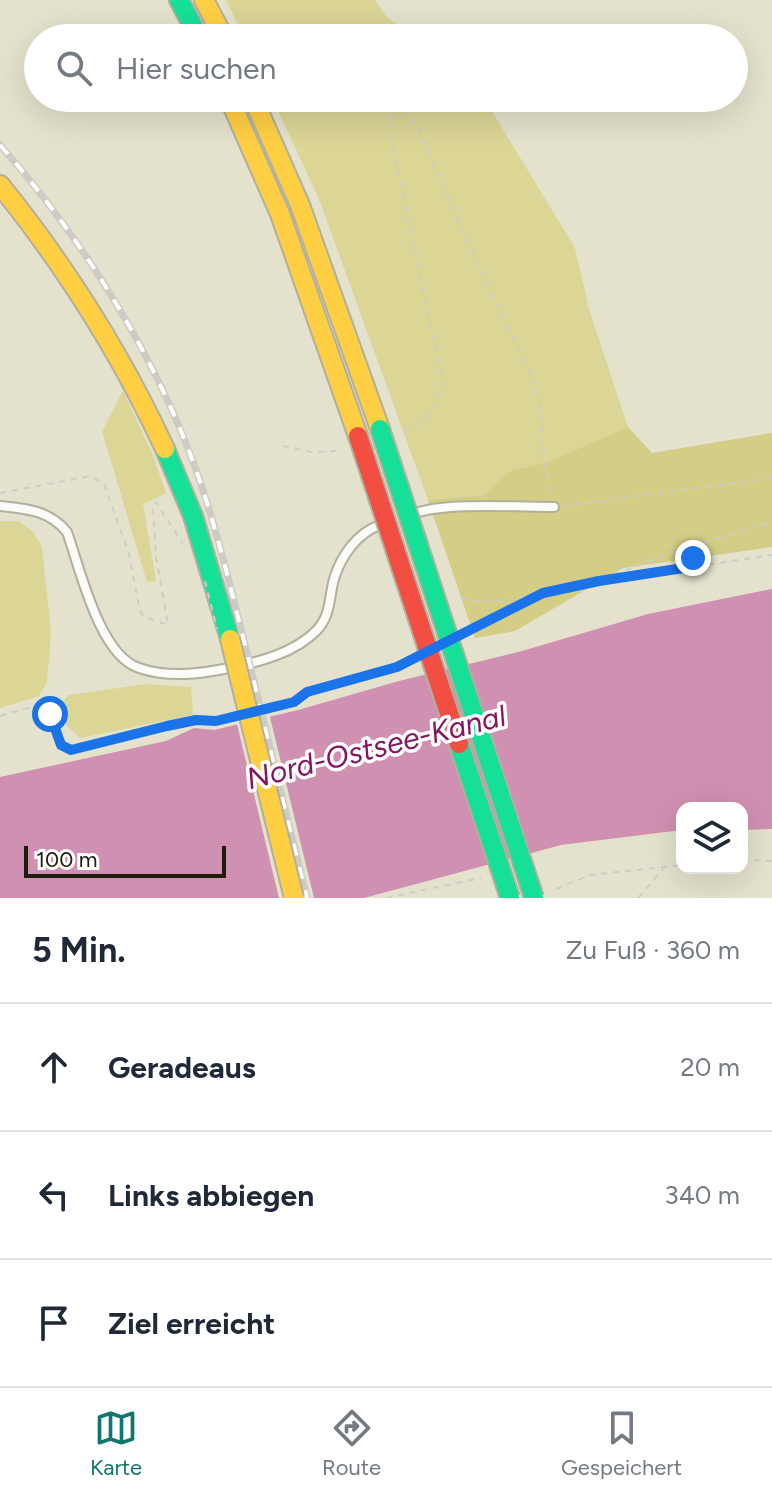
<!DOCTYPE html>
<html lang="de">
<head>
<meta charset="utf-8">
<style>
	body { margin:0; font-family:Figtree,sans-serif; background:#f6f6f7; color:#1f2937 }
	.controls { position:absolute; right:24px; bottom:24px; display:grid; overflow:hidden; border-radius:16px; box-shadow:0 8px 32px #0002 }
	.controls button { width:72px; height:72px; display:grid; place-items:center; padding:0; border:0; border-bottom:2px solid #e0e1e3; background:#fff; color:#1f2937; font:40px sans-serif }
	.scale { position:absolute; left:24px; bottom:20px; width:202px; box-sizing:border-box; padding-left:8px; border:4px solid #1e1d0d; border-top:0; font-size:22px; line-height:28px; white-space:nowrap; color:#1e1d0d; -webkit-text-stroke:6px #fff; paint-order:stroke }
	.stop { position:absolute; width:24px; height:24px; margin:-18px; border:6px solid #1a73e8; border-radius:50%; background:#fff }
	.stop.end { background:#1a73e8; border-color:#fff; box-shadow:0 2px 8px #0008 }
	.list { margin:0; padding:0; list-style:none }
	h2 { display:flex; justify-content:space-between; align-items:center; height:104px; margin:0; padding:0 32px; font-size:34px }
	h2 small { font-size:26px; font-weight:400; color:#747a83 }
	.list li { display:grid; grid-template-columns:52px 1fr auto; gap:24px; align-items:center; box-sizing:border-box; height:128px; padding:0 32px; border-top:2px solid #e0e1e3 }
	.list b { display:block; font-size:30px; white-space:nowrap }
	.list em { font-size:26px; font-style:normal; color:#747a83 }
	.icon { flex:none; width:44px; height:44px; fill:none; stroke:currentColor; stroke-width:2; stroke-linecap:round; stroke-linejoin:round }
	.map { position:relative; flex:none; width:772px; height:898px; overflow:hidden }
	.search { position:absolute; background:#fff; box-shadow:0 8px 32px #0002; left:24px; right:24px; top:24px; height:88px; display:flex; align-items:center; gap:20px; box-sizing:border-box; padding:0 28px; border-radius:44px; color:#747a83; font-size:30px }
	.sheet { height:488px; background:#fff }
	nav { display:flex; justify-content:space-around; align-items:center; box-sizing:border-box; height:112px; border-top:2px solid #e0e1e3; background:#fff; font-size:22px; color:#747a83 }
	nav a { display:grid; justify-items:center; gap:4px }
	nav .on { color:#0f766e }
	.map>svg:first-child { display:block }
	.green { fill:#dbd596 }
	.forest { fill:#d4cd86 }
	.water { fill:#d090b1 }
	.pier { fill:#e4e2cc }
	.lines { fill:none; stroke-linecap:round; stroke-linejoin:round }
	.lane-casing { stroke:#b1b09e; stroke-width:12 }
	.fast-casing { stroke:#b1b09e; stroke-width:22 }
	.slow-casing { stroke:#b1b09e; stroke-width:22 }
	.path { stroke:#cdcdc6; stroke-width:2; stroke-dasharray:6 6; stroke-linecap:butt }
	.lane { stroke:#fbfbf7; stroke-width:8 }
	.fast { stroke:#16e098; stroke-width:18 }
	.slow { stroke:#ffcf43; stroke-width:18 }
	.rail-casing { stroke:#ccccc5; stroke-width:7 }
	.rail { stroke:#fff; stroke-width:4; stroke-dasharray:12; stroke-linecap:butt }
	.fast-bridge-casing { stroke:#b1b09e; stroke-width:22; stroke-linecap:butt }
	.slow-bridge-casing { stroke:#b1b09e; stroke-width:22; stroke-linecap:butt }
	.jam-bridge-casing { stroke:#b1b09e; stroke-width:22; stroke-linecap:butt }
	.path-bridge { stroke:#cdcdc6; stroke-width:2; stroke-dasharray:6 6; stroke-linecap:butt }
	.fast-bridge { stroke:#16e098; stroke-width:18 }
	.slow-bridge { stroke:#ffcf43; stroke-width:18 }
	.jam-bridge { stroke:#f24e42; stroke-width:18 }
	.route { stroke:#1a73e8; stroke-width:10 }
	.labels { text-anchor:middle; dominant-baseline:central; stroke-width:7; stroke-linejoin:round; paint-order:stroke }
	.water-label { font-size:30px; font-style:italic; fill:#851663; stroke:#fff }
</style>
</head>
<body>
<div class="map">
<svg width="772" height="898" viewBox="0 0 772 898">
	<rect width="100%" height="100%" fill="#e4e2cc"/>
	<g class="green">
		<polygon points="226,0 375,0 386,16 416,38 244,38"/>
		<polygon points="272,98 480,98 490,108 575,248 589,309 628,427 550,461 510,471 484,495 428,500 319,199"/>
		<polygon points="123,391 152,453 166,493 143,504 156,581 147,582 102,431"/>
		<polygon points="0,521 19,521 32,531 42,546 51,633 47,682 39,696 0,708"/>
		<polygon points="146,684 191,687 193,715 80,738 60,719 57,707 69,695"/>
	</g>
	<polygon class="forest" points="628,427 652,453 772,433 772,547 623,568 515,631 475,638 428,500 484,495 510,471 550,461"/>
	<polygon class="water" points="772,589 772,829 742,830 742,808 682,808 682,830 561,845 364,898 0,898 0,777 166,741 194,728 214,730 298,710 399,681 522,651 648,614"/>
	<polygon class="pier" points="269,713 314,898 279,898 236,720"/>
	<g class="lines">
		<g class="lane-casing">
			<g id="lane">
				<path d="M0,506C27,509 49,510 67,532C80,568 99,655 139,668C168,678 200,674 229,668C259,662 295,653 317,630C331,615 329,597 334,579C341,556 357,533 380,525"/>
				<path d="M415,513C448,502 518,507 554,507"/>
			</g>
		</g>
		<g class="fast-casing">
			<g id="fast">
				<polyline points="179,0 199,38"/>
				<polyline points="165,449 193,516 230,639"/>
			</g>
		</g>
		<g class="slow-casing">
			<g id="slow">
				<polyline points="204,0 224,38"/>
				<polyline points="229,98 280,214 358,436"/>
				<polyline points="253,98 300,205 380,429"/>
				<path d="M0,185C67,268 120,352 165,449"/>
			</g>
		</g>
		<g class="path">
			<polyline points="405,431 427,418 443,384 389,129 391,116 408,114 417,124 452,207 533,380 542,412 544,461 551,494"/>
			<polyline points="283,446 312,452 338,451"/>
			<polyline points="0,493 90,476 104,484 129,554 140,611 144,617 168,625 156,557 153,505 156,502 183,544"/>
			<polyline points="563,506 772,478"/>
			<polyline points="699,545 694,552 693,558 701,564"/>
			<polyline points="603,579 675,551 772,522"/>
			<polyline points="543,593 599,581 772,555"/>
			<path d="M461,598C484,605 514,600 537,594"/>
			<polyline points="469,631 543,593"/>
			<polyline points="265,710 294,702 307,692 369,676 410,661"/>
			<path d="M0,716C47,702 43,700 61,745L71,750L167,726L232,718"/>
			<polyline points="742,860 772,861"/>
			<polyline points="556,889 590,875 682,865"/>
			<polyline points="386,898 481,878"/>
			<polyline points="638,898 663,869"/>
		</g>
		<use href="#lane" class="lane"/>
		<use href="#fast" class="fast"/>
		<use href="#slow" class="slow"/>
		<g class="rail-casing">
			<path id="rail" d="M0,145C79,234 150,347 192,459C216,523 231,590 248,657C267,737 287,818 307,898"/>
		</g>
		<use href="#rail" class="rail"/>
		<g class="fast-bridge-casing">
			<g id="fast-bridge">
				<polyline points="380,429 534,898"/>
				<polyline points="459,744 510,898"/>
			</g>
		</g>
		<g class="slow-bridge-casing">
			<polyline id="slow-bridge" points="230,639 294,898"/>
		</g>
		<g class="jam-bridge-casing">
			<polyline id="jam-bridge" points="358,436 459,744"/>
		</g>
		<polyline class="path-bridge" points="205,581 217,629"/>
		<use href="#fast-bridge" class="fast-bridge"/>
		<use href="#slow-bridge" class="slow-bridge"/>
		<use href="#jam-bridge" class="jam-bridge"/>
	</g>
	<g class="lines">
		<polyline class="route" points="50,714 61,745 71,750 167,726 196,720 216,721 294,702 307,692 397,667 543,593 599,581 703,565 693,558"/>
	</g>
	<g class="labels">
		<g class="water-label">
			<text transform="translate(376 747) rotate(-14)">Nord-Ostsee-Kanal</text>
		</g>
	</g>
</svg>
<div class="controls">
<button><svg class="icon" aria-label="layers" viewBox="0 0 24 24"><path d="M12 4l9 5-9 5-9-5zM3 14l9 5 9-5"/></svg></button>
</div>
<div class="scale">100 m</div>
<div class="stop" style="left:50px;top:714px"></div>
<div class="stop end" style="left:693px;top:558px"></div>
<div class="search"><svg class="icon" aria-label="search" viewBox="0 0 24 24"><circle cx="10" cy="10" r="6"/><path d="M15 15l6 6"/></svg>Hier suchen</div>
</div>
<section class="sheet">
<h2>5 Min.<small>Zu Fuß · 360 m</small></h2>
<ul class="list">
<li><svg class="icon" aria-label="ahead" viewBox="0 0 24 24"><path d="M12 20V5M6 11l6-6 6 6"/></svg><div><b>Geradeaus</b></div><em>20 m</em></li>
<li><svg class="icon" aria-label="left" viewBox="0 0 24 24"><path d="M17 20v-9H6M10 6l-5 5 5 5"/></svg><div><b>Links abbiegen</b></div><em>340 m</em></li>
<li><svg class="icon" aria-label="arrive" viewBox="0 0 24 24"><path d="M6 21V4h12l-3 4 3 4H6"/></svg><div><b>Ziel erreicht</b></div></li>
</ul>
</section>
<nav>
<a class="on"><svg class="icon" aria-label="map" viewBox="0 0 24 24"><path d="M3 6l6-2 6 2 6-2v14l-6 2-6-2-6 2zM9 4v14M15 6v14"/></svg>Karte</a>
<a><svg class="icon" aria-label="directions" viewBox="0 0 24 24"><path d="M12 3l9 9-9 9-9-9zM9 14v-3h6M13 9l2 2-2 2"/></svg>Route</a>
<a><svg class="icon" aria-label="saved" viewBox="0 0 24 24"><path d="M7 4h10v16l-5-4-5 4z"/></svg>Gespeichert</a>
</nav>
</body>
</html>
